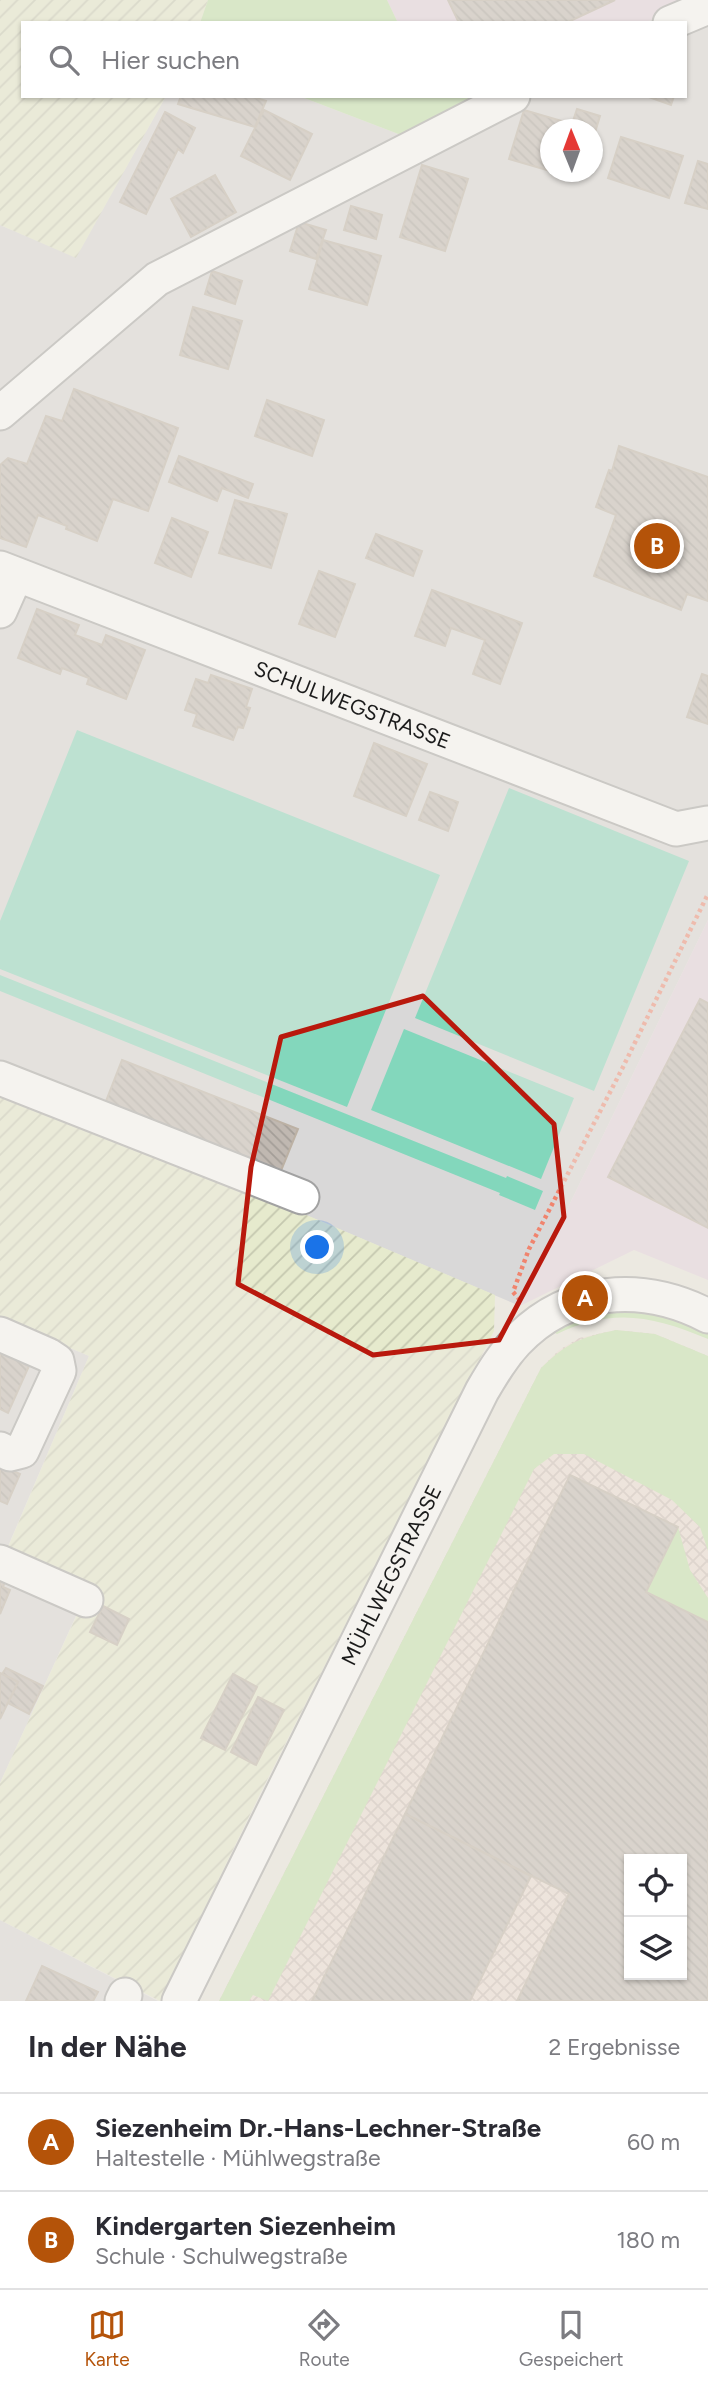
<!DOCTYPE html>
<html lang="de">
<head>
<meta charset="utf-8">
<style>
	body { margin:0; font-family:Figtree,sans-serif; background:#f7f7f7; color:#2b2b33 }
	.controls { position:absolute; right:21px; bottom:21px; display:grid; overflow:hidden; border-radius:0px; box-shadow:0 2px 5px #0004 }
	.controls button { width:63px; height:63px; display:grid; place-items:center; padding:0; border:0; border-bottom:2px solid #e1e1e2; background:#fff; color:#2b2b33; font:35px sans-serif }
	.compass { position:absolute; left:540px; top:119px; width:63px; height:63px; border-radius:50%; background:#fff; box-shadow:0 2px 5px #0004; rotate:359deg }
	.you { position:absolute; left:318px; top:1248px; width:24px; height:24px; margin:-18px; border:5px solid #fff; border-radius:50%; background:#1a73e8; box-shadow:0 0 0 10px #1a73e833 }
	.badge { display:grid; place-items:center; width:46px; height:46px; border-radius:50%; background:#b45309; color:#fff; font-size:23px; font-weight:700 }
	.pin { position:absolute; translate:-50% -50%; border:4px solid #fff; box-shadow:0 2px 7px #0006 }
	.list { margin:0; padding:0; list-style:none }
	h2 { display:flex; justify-content:space-between; align-items:center; height:91px; margin:0; padding:0 28px; font-size:30px }
	h2 small { font-size:23px; font-weight:400; color:#7c7c81 }
	.list li { display:grid; grid-template-columns:46px 1fr auto; gap:21px; align-items:center; box-sizing:border-box; height:98px; padding:0 28px; border-top:2px solid #e1e1e2 }
	.list b { display:block; font-size:26px; white-space:nowrap }
	.list p { margin:0; font-size:23px; white-space:nowrap; color:#7c7c81 }
	.list em { font-size:23px; font-style:normal; color:#7c7c81 }
	.icon { flex:none; width:38px; height:38px; fill:none; stroke:currentColor; stroke-width:2; stroke-linecap:round; stroke-linejoin:round }
	.map { position:relative; flex:none; width:708px; height:2001px; overflow:hidden }
	.search { position:absolute; background:#fff; box-shadow:0 2px 5px #0004; left:21px; right:21px; top:21px; height:77px; display:flex; align-items:center; gap:18px; box-sizing:border-box; padding:0 24px; border-radius:0px; color:#7c7c81; font-size:26px }
	.sheet { height:287px; background:#fff }
	nav { display:flex; justify-content:space-around; align-items:center; box-sizing:border-box; height:98px; border-top:2px solid #e1e1e2; background:#fff; font-size:19px; color:#7c7c81 }
	nav a { display:grid; justify-items:center; gap:4px }
	nav .on { color:#b45309 }
	.map>svg:first-child { display:block }
	.residential { fill:#d9d8d8; fill-rule:evenodd }
	.industrial { fill:#e5d3e0 }
	.military { fill:url(#military-cross-hatch); fill-rule:evenodd }
	.farmland { fill:url(#farmland-furrows) }
	.grass { fill:#c2e4a9 }
	.pitch { fill:#83d7bc }
	.building { fill:url(#building-back-hatch); stroke:#bcb1a4; stroke-width:2; fill-rule:evenodd }
	.lines { fill:none; stroke-linecap:round; stroke-linejoin:round }
	.minor-casing { stroke:#a2a2a2; stroke-width:37 }
	.path { stroke:#f0846e; stroke-width:4.5; stroke-dasharray:3.5 3.5; stroke-linecap:butt }
	.minor { stroke:#fff; stroke-width:33 }
	.marked { fill:none; stroke:#b9190d; stroke-width:5; stroke-linejoin:round }
	.labels { text-anchor:middle; dominant-baseline:central; stroke-width:6; stroke-linejoin:round; paint-order:stroke }
	.street-label { font-size:21px; fill:#1b1b1b; stroke:#fff }
</style>
</head>
<body>
<div class="map">
<svg width="708" height="2001" viewBox="0 0 708 2001">
	<defs>
		<pattern id="military-cross-hatch" width="8" height="8" patternUnits="userSpaceOnUse" patternTransform="scale(1.75)"><rect width="8" height="8" fill="#eeddd4"/><path d="M0 0l8 8M0 8l8-8" fill="none" stroke="#ccbdb5"/></pattern>
		<pattern id="farmland-furrows" width="10" height="10" patternUnits="userSpaceOnUse" patternTransform="scale(1.75)"><rect width="10" height="10" fill="#e6eacd"/><path d="M-1 1l2-2M0 10L10 0M9 11l2-2" fill="none" stroke="#c5c8af"/></pattern>
		<pattern id="building-back-hatch" width="6" height="6" patternUnits="userSpaceOnUse" patternTransform="scale(1.75)"><rect width="6" height="6" fill="#c0b8b1"/><path d="M-1 5l2 2M0 0l6 6M5-1l2 2" fill="none" stroke="#a49e98"/></pattern>
	</defs>
	<rect width="100%" height="100%" fill="#ece9e1"/>
	<g class="residential">
		<path d="M697,0H708V920L520,1306L0,1085V225L76,257L166,96H299L435,148L491,96H685V23H644ZM550,130H592V172H550Z"/>
		<polygon points="0,1318 89,1356 6,1551 90,1585 0,1783"/>
		<polygon points="0,1920 158,2001 0,2001"/>
	</g>
	<g class="industrial">
		<polygon points="387,0 697,0 644,23 398,23"/>
		<polygon points="708,920 708,1280 634,1250 520,1306"/>
	</g>
	<path class="military" d="M616,1330L655,1334L708,1356V2001H219L541,1368L559,1350L579,1338ZM629,1859H682V1975H629Z"/>
	<g class="farmland">
		<polygon points="0,0 208,0 200,23 23,23 23,96 166,96 76,258 0,225"/>
		<polygon points="0,1085 495,1295 494,1331 260,1794 160,2001 0,1920 0,1783 90,1586 6,1552 89,1356 0,1318"/>
	</g>
	<g class="grass">
		<polygon points="208,0 387,0 398,23 200,23"/>
		<polygon points="299,96 491,96 435,148"/>
		<path d="M631,1311L667,1316L708,1331V1339C654,1316 612,1307 557,1334L553,1332C578,1318 603,1312 631,1311Z"/>
		<path d="M616,1330L655,1334L708,1356V1551L700,1527L672,1500L584,1454H554L534,1469L268,2001L253,1995L249,2001H219L541,1368C568,1342 579,1338 616,1330Z"/>
		<polygon points="678,1527 690,1570 708,1598 708,1622 646,1592"/>
	</g>
	<g class="pitch">
		<polygon points="77,730 440,875 347,1107 0,969 0,921"/>
		<polygon points="509,788 689,861 594,1091 415,1018"/>
		<polygon points="0,975 506,1178 507,1176 543,1191 535,1210 499,1195 500,1193 0,991"/>
		<polygon points="404,1029 574,1098 541,1179 371,1110"/>
	</g>
	<g class="building">
		<polygon points="448,0 615,0 566,23 459,23"/>
		<polygon points="181,96 250,96 266,101 255,127 178,104"/>
		<polygon points="646,96 674,96 671,105"/>
		<polygon points="577,109 600,116 593,139 592,130 550,130 550,171 509,159 524,110 572,124"/>
		<polygon points="264,110 312,134 290,180 241,156"/>
		<polygon points="165,112 195,128 183,153 178,149 146,214 120,202"/>
		<polygon points="621,137 683,156 669,198 608,178"/>
		<polygon points="698,161 708,164 708,209 685,203"/>
		<polygon points="422,165 468,179 445,251 400,237"/>
		<polygon points="552,172 571,172 570,177"/>
		<polygon points="215,175 236,212 191,237 171,199"/>
		<polygon points="351,206 382,215 376,239 344,230"/>
		<polygon points="299,222 326,230 316,259 290,251"/>
		<polygon points="323,240 381,256 367,305 309,289"/>
		<polygon points="212,271 242,281 235,304 205,294"/>
		<polygon points="193,307 242,321 228,369 180,355"/>
		<polygon points="74,389 178,428 148,511 113,499 97,541 66,529 67,526 38,515 26,547 0,538 0,465 8,458 27,464 46,416 62,421"/>
		<polygon points="267,400 324,420 312,456 255,436"/>
		<polygon points="619,446 708,477 708,601 687,594 681,610 594,576 616,515 596,507 609,470 612,471"/>
		<polygon points="179,456 253,484 248,498 222,488 217,501 169,482"/>
		<polygon points="235,500 287,514 271,568 219,553"/>
		<polygon points="172,518 208,532 191,577 155,563"/>
		<polygon points="376,534 422,551 413,576 366,558"/>
		<polygon points="319,571 355,584 335,637 299,624"/>
		<polygon points="432,590 522,623 500,684 473,674 485,640 451,628 445,646 415,636"/>
		<polygon points="37,609 79,625 75,635 102,645 106,635 145,650 126,699 87,684 89,678 62,668 60,674 18,658"/>
		<polygon points="702,674 708,676 708,724 687,717"/>
		<polygon points="211,675 252,689 246,707 250,708 243,728 238,727 233,740 193,726 197,714 185,710 196,679 208,683"/>
		<polygon points="374,743 427,764 406,816 354,796"/>
		<polygon points="430,792 458,802 448,831 419,820"/>
		<polygon points="700,999 708,1003 708,1228 608,1177"/>
		<polygon points="122,1060 298,1129 276,1183 101,1114"/>
		<polygon points="0,1353 29,1366 8,1413 0,1409"/>
		<polygon points="0,1465 20,1474 7,1504 0,1501"/>
		<path d="M570,1475L678,1527L646,1592L708,1622V2001H517L569,1894L405,1814ZM629,1859H682V1975H629Z"/>
		<polygon points="0,1573 7,1576 3,1587 10,1590 0,1614"/>
		<polygon points="103,1606 129,1619 117,1645 90,1632"/>
		<polygon points="6,1668 43,1686 29,1714 8,1703 18,1682 2,1674"/>
		<polygon points="0,1673 18,1682 0,1719"/>
		<polygon points="233,1674 257,1687 225,1750 201,1738"/>
		<polygon points="258,1697 284,1710 256,1765 231,1752"/>
		<polygon points="405,1814 531,1876 470,2001 312,2001"/>
		<polygon points="42,1966 98,1992 93,2001 26,2001"/>
	</g>
	<g class="lines">
		<g class="minor-casing">
			<g id="minor">
				<polyline points="670,23 708,7"/>
				<polyline points="0,413 157,279 513,96"/>
				<path id="s1" d="M0,568L676,829L708,823"/>
				<polyline points="0,611 16,575"/>
				<polyline points="0,1078 302,1197"/>
				<polyline points="0,1334 48,1355 57,1361 59,1371 22,1451 10,1454 0,1449"/>
				<polyline points="0,1562 86,1600"/>
				<polyline points="122,2001 125,1995"/>
				<path id="s2" d="M179,2001L482,1391C492,1374 502,1357 516,1342C568,1287 642,1282 708,1316"/>
			</g>
		</g>
		<polyline class="path" points="520,1300 513,1292 529,1249 622,1069 708,894"/>
		<use href="#minor" class="minor"/>
	</g>
	<path d="M0 0H708V2001H0ZM423,996L554,1124L564,1217L499,1340L373,1355L238,1284L251,1167L281,1037Z" fill="#ece9e1" fill-opacity=".55" fill-rule="evenodd"/>
	<path class="marked" d="M423,996L554,1124L564,1217L499,1340L373,1355L238,1284L251,1167L281,1037Z"/>
	<g class="labels">
		<g class="street-label">
			<text stroke="none"><textPath href="#s1" startOffset="378">SCHULWEGSTRASSE</textPath></text>
			<text stroke="none"><textPath href="#s2" startOffset="476">MÜHLWEGSTRASSE</textPath></text>
		</g>
	</g>
</svg>
<div class="controls">
<button><svg class="icon" aria-label="locate" viewBox="0 0 24 24"><circle cx="12" cy="12" r="6"/><path d="M12 2v4M12 18v4M2 12h4M18 12h4"/></svg></button>
<button><svg class="icon" aria-label="layers" viewBox="0 0 24 24"><path d="M12 4l9 5-9 5-9-5zM3 14l9 5 9-5"/></svg></button>
</div>
<svg class="compass" viewBox="-18 -18 36 36"><path d="M0-13l5 13h-10z" fill="#e53935"/><path d="M0 13l5-13h-10z" fill="#7c7c81"/></svg>
<div class="you"></div>
<div class="pin badge" style="left:585px;top:1298px">A</div>
<div class="pin badge" style="left:657px;top:546px">B</div>
<div class="search"><svg class="icon" aria-label="search" viewBox="0 0 24 24"><circle cx="10" cy="10" r="6"/><path d="M15 15l6 6"/></svg>Hier suchen</div>
</div>
<section class="sheet">
<h2>In der Nähe<small>2 Ergebnisse</small></h2>
<ul class="list">
<li><span class="badge">A</span><div><b>Siezenheim Dr.-Hans-Lechner-Straße</b><p>Haltestelle · Mühlwegstraße</p></div><em>60 m</em></li>
<li><span class="badge">B</span><div><b>Kindergarten Siezenheim</b><p>Schule · Schulwegstraße</p></div><em>180 m</em></li>
</ul>
</section>
<nav>
<a class="on"><svg class="icon" aria-label="map" viewBox="0 0 24 24"><path d="M3 6l6-2 6 2 6-2v14l-6 2-6-2-6 2zM9 4v14M15 6v14"/></svg>Karte</a>
<a><svg class="icon" aria-label="directions" viewBox="0 0 24 24"><path d="M12 3l9 9-9 9-9-9zM9 14v-3h6M13 9l2 2-2 2"/></svg>Route</a>
<a><svg class="icon" aria-label="saved" viewBox="0 0 24 24"><path d="M7 4h10v16l-5-4-5 4z"/></svg>Gespeichert</a>
</nav>
</body>
</html>
